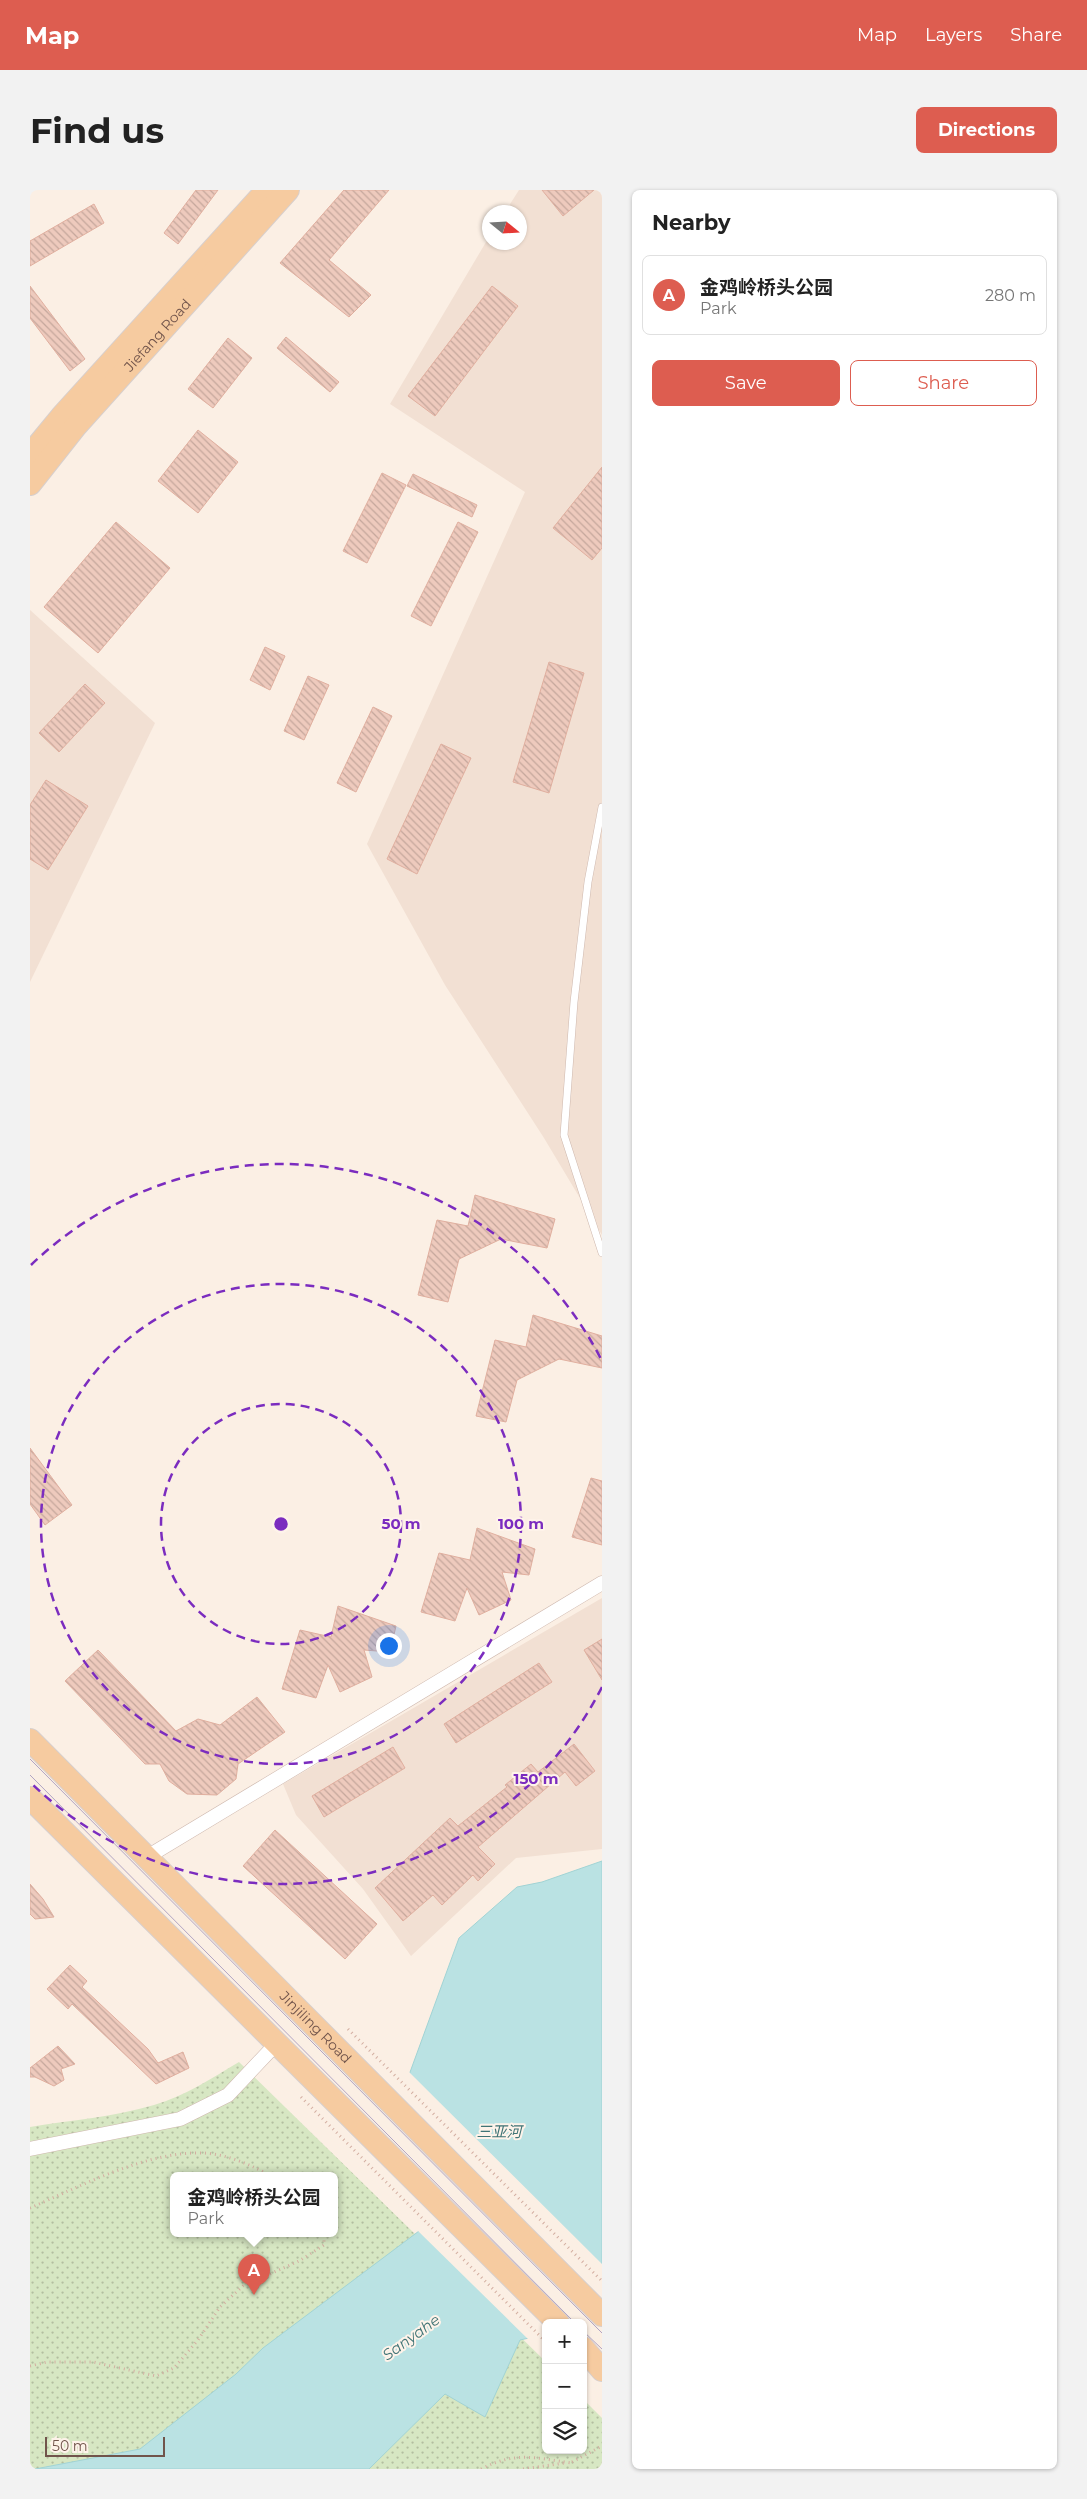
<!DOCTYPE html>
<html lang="en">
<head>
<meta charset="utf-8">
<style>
	body { margin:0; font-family:Montserrat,"Noto Sans SC",sans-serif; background:#f2f2f2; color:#222 }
	.controls { position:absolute; right:15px; bottom:15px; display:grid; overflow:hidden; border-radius:8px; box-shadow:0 1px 4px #0004 }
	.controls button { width:45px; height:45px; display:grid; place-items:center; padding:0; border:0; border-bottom:1px solid #e0e0e0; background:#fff; color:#222; font:25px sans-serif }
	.compass { position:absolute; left:452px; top:15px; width:45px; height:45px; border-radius:50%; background:#fff; box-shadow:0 1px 4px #0004; rotate:108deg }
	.scale { position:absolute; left:15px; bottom:12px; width:120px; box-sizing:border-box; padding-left:5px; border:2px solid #71544b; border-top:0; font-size:14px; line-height:18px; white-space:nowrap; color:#71544b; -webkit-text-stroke:4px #fef3ea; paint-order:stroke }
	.you { position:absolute; left:358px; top:1455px; width:18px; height:18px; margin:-12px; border:4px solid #fff; border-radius:50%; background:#1a73e8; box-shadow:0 0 0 8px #1a73e833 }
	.badge { display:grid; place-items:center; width:32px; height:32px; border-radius:50%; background:#dd5d50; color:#fff; font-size:16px; font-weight:700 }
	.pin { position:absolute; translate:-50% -41px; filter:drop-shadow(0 1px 2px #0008) }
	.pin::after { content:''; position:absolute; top:26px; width:18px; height:15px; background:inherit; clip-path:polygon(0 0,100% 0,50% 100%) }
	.popup { position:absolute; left:140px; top:1982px; width:168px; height:65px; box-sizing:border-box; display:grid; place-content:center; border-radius:8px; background:#fff; filter:drop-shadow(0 1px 4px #0005); font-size:16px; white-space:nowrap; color:#767676 }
	.popup b { font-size:19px; color:#222 }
	.popup::after { content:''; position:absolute; left:50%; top:100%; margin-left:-10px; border:10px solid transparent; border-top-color:#fff }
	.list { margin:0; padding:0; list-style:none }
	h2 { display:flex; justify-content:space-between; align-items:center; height:65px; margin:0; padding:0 20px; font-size:21px }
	h2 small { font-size:16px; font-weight:400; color:#767676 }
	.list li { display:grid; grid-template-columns:32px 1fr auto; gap:15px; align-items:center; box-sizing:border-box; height:80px; margin:0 10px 10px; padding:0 10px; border:1px solid #e0e0e0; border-radius:8px }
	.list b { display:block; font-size:19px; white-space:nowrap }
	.list p { margin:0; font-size:16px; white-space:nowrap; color:#767676 }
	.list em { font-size:16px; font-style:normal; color:#767676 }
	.actions { display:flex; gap:10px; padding:15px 20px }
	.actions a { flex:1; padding:11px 0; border:1px solid #dd5d50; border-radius:8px; text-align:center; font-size:18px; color:#dd5d50 }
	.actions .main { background:#dd5d50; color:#fff }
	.icon { flex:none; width:28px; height:28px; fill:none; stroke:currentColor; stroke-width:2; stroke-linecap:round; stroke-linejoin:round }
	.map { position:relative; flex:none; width:572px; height:2279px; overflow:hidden; border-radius:8px }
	header { display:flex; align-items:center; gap:30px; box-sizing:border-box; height:70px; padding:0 25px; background:#dd5d50; color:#fff }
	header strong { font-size:24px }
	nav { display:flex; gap:28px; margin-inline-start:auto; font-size:18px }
	.intro { display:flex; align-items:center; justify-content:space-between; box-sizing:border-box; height:120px; padding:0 30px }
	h1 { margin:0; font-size:35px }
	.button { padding:12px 22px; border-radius:8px; background:#dd5d50; color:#fff; font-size:18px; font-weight:700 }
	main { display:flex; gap:30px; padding:0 30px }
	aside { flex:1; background:#fff; border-radius:8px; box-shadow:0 1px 4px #0004 }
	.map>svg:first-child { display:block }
	.residential { fill:#f2e0d3 }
	.park { fill:url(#park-dots); fill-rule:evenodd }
	.water { fill:#bae2e3; stroke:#a1d3d4 }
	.pier { fill:#fbefe4 }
	.building { fill:url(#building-back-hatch); stroke:#e0af9f }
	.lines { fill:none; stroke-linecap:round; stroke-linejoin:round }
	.lane-casing { stroke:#ceb8ae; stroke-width:8 }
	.street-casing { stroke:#ceb8ae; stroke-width:15 }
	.primary-casing { stroke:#d7cfcd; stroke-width:24 }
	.path { stroke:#d3aea1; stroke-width:3; stroke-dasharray:1 4; stroke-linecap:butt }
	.lane { stroke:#fff; stroke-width:7 }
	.street { stroke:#fff; stroke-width:14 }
	.primary { stroke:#f6cba0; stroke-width:22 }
	.tram { stroke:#b0a4c3; stroke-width:1 }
	.ring { fill:none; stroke:#7b2cbf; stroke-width:2.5; stroke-dasharray:9 6 }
	.labels { text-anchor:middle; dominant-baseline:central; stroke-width:4; stroke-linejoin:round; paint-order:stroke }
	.street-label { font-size:14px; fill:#71544b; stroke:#fef3ea }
	.water-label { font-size:15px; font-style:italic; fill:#407476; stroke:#fef3ea }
	.centre { fill:#7b2cbf; stroke:#fef3ea; stroke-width:2.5 }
	.ring-label { font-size:15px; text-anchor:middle; font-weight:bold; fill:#7b2cbf; stroke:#fef3ea; stroke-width:4; stroke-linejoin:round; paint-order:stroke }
</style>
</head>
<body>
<header>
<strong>Map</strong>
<nav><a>Map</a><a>Layers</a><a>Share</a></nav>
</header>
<div class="intro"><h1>Find us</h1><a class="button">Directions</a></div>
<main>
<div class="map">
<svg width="572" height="2279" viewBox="0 0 572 2279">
	<defs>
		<pattern id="park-dots" width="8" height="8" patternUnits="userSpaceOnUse" patternTransform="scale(1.25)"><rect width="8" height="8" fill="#d7e7c3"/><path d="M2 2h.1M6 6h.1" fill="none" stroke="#b3bea0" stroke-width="1.8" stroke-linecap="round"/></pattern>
		<pattern id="building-back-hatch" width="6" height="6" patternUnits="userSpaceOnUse" patternTransform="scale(1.25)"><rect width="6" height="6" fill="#eecabd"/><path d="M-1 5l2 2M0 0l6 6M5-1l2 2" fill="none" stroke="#c5a79c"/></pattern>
	</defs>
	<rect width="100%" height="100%" fill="#fbefe4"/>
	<g class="residential">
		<polygon points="489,0 572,0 572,1045 514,948 415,795 337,654 495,302 360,214 459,47 460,52 490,52 490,22 475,22"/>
		<polygon points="0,420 125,533 0,792"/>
		<polygon points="572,1408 572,1659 486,1668 381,1766 333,1699 266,1625 253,1594"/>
	</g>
	<path class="park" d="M209,1872L516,2172V2260H553V2209L572,2228V2279H0V1937C41,1930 84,1927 124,1915C155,1906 182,1888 209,1872ZM144,1986H304V2044H144Z"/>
	<polygon class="water" points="572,1671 572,2097 516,2133 508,2146 490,2150 455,2227 415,2204 339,2279 5,2279 110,2259 206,2184 233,2158 393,2038 360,1937 429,1748 487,1697 512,1692"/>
	<polygon class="pier" points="378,1881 572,2074 572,2100 530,2133 516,2133 516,2144 509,2149 499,2150 387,2040 390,2037 357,1937"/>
	<g class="building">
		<polygon points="166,0 188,0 148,54 134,43"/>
		<polygon points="314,0 359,0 299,70 341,105 319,127 250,73"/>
		<polygon points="512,0 564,0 533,26"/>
		<polygon points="64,14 74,33 0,76 0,51"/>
		<polygon points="0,96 55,169 40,181 0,128"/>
		<polygon points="462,96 488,116 405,226 378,206"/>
		<polygon points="256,147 309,192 300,202 247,158"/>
		<polygon points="198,148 222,168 183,218 158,199"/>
		<polygon points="168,240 208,272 168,323 128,291"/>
		<polygon points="572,277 572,358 562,370 523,338"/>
		<polygon points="352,283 376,295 337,373 313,361"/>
		<polygon points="383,284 447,315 442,327 377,296"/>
		<polygon points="86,332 140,378 68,463 14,417"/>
		<polygon points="428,332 448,342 401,436 381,426"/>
		<polygon points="235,457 255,466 240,500 220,490"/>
		<polygon points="519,472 554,483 519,603 483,592"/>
		<polygon points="278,486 299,495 274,550 254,541"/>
		<polygon points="55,494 75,513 29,562 9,543"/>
		<polygon points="343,517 362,526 326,602 307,593"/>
		<polygon points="411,554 441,568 387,684 357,669"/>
		<polygon points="16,590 58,616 18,680 0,669 0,615"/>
		<polygon points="445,1005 525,1029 517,1058 471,1049 429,1069 418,1112 388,1105 407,1030 438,1036"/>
		<polygon points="503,1125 572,1146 572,1178 529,1169 487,1190 476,1232 446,1226 465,1150 496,1157"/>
		<polygon points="0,1258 42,1315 15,1335 0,1314"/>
		<polygon points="561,1288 572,1291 572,1355 542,1347"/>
		<polygon points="447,1338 505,1359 499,1385 472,1382 481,1410 449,1425 437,1398 425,1431 391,1422 409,1363 440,1370"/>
		<polygon points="308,1416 366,1436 360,1462 334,1460 342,1487 310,1502 298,1475 286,1508 252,1499 270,1440 301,1447"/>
		<polygon points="572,1449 572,1490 554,1460"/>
		<polygon points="68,1460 146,1541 168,1529 190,1535 227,1507 255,1542 208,1574 206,1589 187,1605 157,1604 139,1591 130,1574 115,1574 35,1491"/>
		<polygon points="509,1473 522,1492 426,1553 414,1534"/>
		<polygon points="544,1554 565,1581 546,1596 535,1582 448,1657 465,1674 448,1691 443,1685 412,1715 403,1705 373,1731 345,1698 420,1628 428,1636 477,1597 475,1595 501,1574 508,1582"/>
		<polygon points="363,1557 375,1578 294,1627 282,1606"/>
		<polygon points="245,1640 347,1734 315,1769 213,1676"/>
		<polygon points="0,1694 13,1709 24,1727 5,1729 0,1724"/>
		<polygon points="40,1775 57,1791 52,1797 118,1859 128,1873 153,1862 159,1878 126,1894 42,1814 38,1819 17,1799"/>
		<polygon points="28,1856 45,1874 31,1879 34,1890 24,1896 5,1887 0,1887 0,1878"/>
	</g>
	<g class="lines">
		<g class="lane-casing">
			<polyline id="lane" points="572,617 558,692 544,812 534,945 572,1063"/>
		</g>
		<g class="street-casing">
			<g id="street">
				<polyline points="117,1667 572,1393"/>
				<polyline points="0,1959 150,1929 198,1905 247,1853"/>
			</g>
		</g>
		<g class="primary-casing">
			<g id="primary">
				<polyline points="0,265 32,226 237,0"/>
				<path id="s1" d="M0,294L45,237L258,0"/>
				<path id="s2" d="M0,1550L572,2125"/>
				<polyline points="0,1608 528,2133"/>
				<polyline points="553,2158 572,2180"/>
			</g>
		</g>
		<g class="path">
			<polyline points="318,1839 572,2091"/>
			<polyline points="271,1907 516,2152"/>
			<path d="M0,2018C51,1996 117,1961 173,1963C197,1964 221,1975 241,1986"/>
			<polyline points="0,2176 17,2172 63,2172 126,2186 144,2178 168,2150 190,2117 213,2096 269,2071 294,2055 294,2044"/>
			<polyline points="542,2272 572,2256"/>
			<path d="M451,2279C486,2261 505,2268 542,2273"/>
			<polyline points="493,2279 535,2273"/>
		</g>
		<use href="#lane" class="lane"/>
		<use href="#street" class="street"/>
		<use href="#primary" class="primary"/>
		<g class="tram">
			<polyline points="0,1569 572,2143"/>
			<polyline points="0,1585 545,2133"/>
			<polyline points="553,2141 572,2159"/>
		</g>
	</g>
	<g class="ring">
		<circle cx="251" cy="1334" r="120"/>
		<circle cx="251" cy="1334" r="240"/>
		<path d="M572 1497A360 360 0 0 1 1 1593M1 1075A360 360 0 0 1 572 1171"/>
	</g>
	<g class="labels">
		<g class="street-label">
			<text stroke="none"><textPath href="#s1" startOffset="196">Jiefang Road</textPath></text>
			<text stroke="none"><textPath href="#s2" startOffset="405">Jinjiling Road</textPath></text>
		</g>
		<g class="water-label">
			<text x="469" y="1941">三亚河</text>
			<text transform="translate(381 2147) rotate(-36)">Sanyahe</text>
		</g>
	</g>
	<circle cx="251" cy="1334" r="8" class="centre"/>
	<g class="ring-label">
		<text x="371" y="1339">50 m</text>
		<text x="491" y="1339">100 m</text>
		<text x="506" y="1594">150 m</text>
	</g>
</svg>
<div class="controls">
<button>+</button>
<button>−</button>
<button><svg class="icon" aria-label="layers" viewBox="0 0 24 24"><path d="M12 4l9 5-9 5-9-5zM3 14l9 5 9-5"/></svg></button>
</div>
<svg class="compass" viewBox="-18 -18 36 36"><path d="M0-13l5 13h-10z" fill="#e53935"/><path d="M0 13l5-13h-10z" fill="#767676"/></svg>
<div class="scale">50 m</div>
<div class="you"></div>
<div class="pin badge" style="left:224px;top:2105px">A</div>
<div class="popup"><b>金鸡岭桥头公园</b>Park</div>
</div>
<aside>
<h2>Nearby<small></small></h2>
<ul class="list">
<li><span class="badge">A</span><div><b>金鸡岭桥头公园</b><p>Park</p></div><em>280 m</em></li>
</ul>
<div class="actions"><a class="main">Save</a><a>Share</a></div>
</aside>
</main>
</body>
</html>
